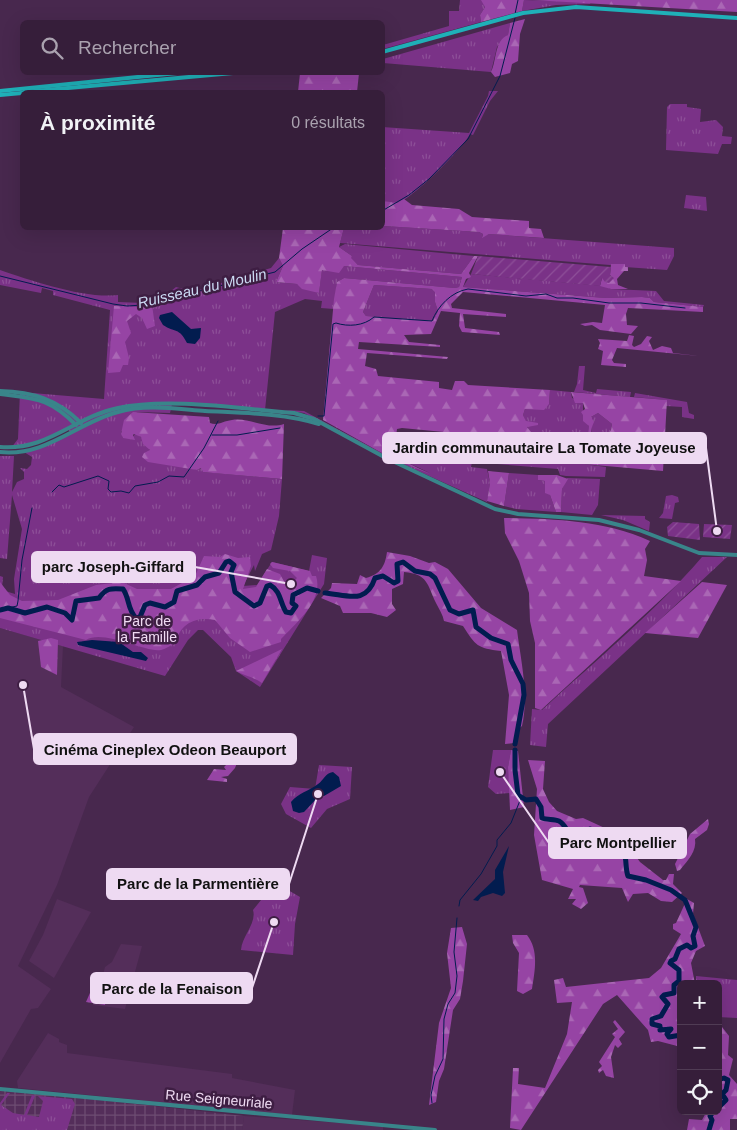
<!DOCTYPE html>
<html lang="fr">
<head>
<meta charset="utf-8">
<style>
	body { margin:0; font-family:Helvetica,sans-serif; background:#3d2742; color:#f1f3f6 }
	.controls { position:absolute; right:15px; bottom:15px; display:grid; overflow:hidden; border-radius:8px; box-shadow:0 5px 20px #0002 }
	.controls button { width:45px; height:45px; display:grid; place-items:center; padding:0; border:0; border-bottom:1px solid #503c54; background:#361e3a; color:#f1f3f6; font:25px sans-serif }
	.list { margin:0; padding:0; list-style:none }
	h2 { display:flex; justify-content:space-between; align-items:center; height:65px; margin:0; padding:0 20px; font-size:21px }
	h2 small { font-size:16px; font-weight:400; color:#aaa2af }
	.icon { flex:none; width:28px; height:28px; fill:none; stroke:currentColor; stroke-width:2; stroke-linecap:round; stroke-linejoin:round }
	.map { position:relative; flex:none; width:737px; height:1130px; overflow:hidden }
	.search { position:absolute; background:#361e3a; box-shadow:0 5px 20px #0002; left:20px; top:20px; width:365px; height:55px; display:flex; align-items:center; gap:12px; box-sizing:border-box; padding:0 18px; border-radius:8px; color:#aaa2af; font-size:19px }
	.panel { position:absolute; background:#361e3a; box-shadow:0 5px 20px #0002; left:20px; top:90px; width:365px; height:140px; border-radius:8px }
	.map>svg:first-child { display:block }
	.built { fill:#542e5a }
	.industrial { fill:url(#industrial-grid) }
	.grass { fill:url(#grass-tufts) }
	.forest { fill:url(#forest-firs); fill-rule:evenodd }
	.garden { fill:url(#garden-furrows) }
	.pitch { fill:#7a3287 }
	.water { fill:#021c4f }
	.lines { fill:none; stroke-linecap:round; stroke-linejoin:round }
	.stream { stroke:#021c4f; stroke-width:1 }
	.river { stroke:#021c4f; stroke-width:5 }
	.tertiary { stroke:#39858a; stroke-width:4 }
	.secondary { stroke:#1fb0b8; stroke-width:4 }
	.labels { text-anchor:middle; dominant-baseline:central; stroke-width:5; stroke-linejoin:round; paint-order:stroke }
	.park-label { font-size:14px; fill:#f0dbf3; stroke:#3e1e43 }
	.street-label { font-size:14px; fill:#eedaf2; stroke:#3e1e43 }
	.water-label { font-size:15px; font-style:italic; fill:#cbdaf3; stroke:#3e1e43 }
	.leader { fill:none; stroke:#eedaf2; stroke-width:2 }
	.callout-dot { fill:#eedaf2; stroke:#3e1e43; stroke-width:2 }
	.callout { fill:#eedaf2; stroke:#eedaf2; stroke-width:2 }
	.callout-label { font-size:15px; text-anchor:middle; font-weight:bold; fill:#111 }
</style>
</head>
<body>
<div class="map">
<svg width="737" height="1130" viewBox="0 0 737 1130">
	<defs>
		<pattern id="industrial-grid" width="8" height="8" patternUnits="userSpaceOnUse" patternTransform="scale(1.25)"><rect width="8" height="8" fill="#542e5a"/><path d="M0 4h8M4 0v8" fill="none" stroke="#6d4c72"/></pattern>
		<pattern id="grass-tufts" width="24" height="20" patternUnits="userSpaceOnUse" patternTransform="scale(1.25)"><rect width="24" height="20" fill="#7a3287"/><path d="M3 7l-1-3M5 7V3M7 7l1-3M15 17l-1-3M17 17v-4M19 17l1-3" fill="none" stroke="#8d4f98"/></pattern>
		<pattern id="forest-firs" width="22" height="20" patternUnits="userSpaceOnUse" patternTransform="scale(1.25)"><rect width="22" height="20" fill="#9644a4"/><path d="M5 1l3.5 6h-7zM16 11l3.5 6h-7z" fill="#aa67b5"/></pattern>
		<pattern id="garden-furrows" width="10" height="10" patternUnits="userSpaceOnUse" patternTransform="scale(1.25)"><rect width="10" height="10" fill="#7a3287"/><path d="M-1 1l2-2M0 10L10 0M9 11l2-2" fill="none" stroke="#8d4f98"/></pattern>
	</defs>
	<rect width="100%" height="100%" fill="#48284e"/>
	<g class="built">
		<polygon points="0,628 63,646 61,687 134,727 89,797 57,885 18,966 51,989 38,1008 31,1009 0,1063"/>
		<polygon points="57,899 91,912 54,978 29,961 43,935"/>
		<polygon points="121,944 142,946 125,1009 93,1005 96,974 103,975 105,967 112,962"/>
		<polygon points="48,1033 59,1039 59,1042 67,1045 67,1053 232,1074 232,1078 295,1090 292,1115 18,1088 17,1081"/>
		<polygon points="244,1116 383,1126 383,1130 242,1130"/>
	</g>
	<polygon class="industrial" points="0,1089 244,1116 242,1130 0,1130"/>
	<g class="grass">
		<polygon points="460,0 483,0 485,7 480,15 481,22 383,49 383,45 449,26 449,11 459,11"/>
		<polygon points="524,0 591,2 590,4 556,5 522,11"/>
		<polygon points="510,23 508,35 497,47 491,72 383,63 383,59"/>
		<path d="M489,91H498L490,101L473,135L470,134C463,148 413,198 398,203C394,204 387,202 383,201L382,127L469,133L488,96Z"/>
		<polygon points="670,104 687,104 687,107 701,109 700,122 716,120 723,127 722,136 732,137 731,144 722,144 718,154 666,150 667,107"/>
		<polygon points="686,195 706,197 707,211 684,208"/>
		<polygon points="383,226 479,232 483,234 482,237 489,234 674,248 674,256 667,270 625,267 625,264 610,265 340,243 344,228"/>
		<polygon points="345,244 474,256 461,274 358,265 350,258 352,256 339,247"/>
		<path d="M279,258L283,266L276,282L297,284L319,293L322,269L344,266L462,277L459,287L455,288L344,278L337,282L334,309L321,308L322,301L305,299L275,312L265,410L172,404L170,413L137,412L121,432L123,438L133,437L135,434C142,436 148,443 150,451L147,453L197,470L202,468L203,472L282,479L279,516L271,550L262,554L255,571L254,565L243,586L257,585L272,562L309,571L312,555L327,558L324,584L260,687L236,671L231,657L203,630H198L188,640L165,676L0,628V576L3,577L2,587L5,591L15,594L14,579L22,529L12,495L7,559L0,558V456H14L12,492L17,482L24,479V472L20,468L27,469L31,465L32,457L24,452L71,433L68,429L43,442L11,448L18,439L20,392L104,399L110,310L53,295V291L42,288L41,293L0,285V270C32,281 85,299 118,295V302L144,303L151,297L165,296L176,287L187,290L198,284V290L271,268Z"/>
		<polygon points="471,274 604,286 611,289 656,291 664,301 704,305 703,307 654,302 650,298 642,297 606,298 463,287"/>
		<polygon points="374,285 432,289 435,291 435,302 438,311 433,321 366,316 363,312"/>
		<polygon points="579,366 585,366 583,390 596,393 597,389 631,392 630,397 574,392 577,384"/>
		<polygon points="550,390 571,392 572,398 583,403 583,415 589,426 588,442 597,444 592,438 591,417 598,413 612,424 611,430 607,436 626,439 627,445 622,453 609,458 598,456 584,464 606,467 605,477 566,476 560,475 558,469 472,462 471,467 487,469 490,483 487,502 387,457 304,413 284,410 304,411 389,457 430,473 391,455 391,450 490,457 494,450 501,450 500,447 511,445 511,441 526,441 531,433 527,427 528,425 538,425 526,422 523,415 525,409 549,404"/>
		<polygon points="635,393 687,402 689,413 694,415 694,419 682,417 682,407 666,406 666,400 634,397"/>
		<polygon points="509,473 538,475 538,480 545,481 556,512 516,509 504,506"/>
		<polygon points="567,478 600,479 598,505 592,515 561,512 562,489"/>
		<polygon points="672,495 678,497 679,502 675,503 672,519 659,518 663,513 666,496"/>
		<polygon points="601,515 645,516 645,519 650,522 649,531 623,520"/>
		<path d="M702,557H727L548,724L546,747L530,745L532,709L542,710C596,660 654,613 702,557Z"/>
		<polygon points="493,750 511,750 508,767 510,793 496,794 488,787"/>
		<polygon points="319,765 352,767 350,799 327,809 311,828 286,814 281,804 290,787 315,789"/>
		<path d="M281,886L300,897L295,924L293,955L241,950C242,936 257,923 253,910L270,889L276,890Z"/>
		<polygon points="696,976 737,980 737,1018 718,1017 718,984 696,984"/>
		<polygon points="7,1093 10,1093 1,1105 13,1113 24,1115 32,1095 35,1096 27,1115 39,1117 43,1101 38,1096 72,1099 75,1104 67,1130 0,1130 0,1103"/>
	</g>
	<g class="forest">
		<polygon points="481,0 524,0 522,11 481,22 480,15 485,7"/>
		<polygon points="532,0 737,0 737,12"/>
		<path d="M525,19L520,34L518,61L512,64L510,73L495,77L491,72C497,60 494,41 508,35L510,23Z"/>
		<polygon points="300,73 359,73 357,92 298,92"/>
		<polygon points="404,199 412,205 459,209 472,217 529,221 529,228 541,229 544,238 489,234 482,238 483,234 479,232 383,226 383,201 397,203"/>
		<path d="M283,228H344L339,247L352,256L351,258L358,265L461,274L474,256H478L469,273L471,277L466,279L463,287L606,298L642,297L650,298L654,302L703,307V312L628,308L626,314L627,325L638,326L631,334L600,330L592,325L585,326L580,324L593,322L602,323L605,305L463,292L451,304L452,308L506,314V317L463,314L465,328L499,332L500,335L462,332L459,326L460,313L441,311L431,334L404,335L409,342L440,345V347L359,342L358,349L448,357L447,359L367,353L365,366L376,369L378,376L439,382V388L452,390L455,381H464L468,385L550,390L549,404L544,410L525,409L523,415L526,421L538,423V425L527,427L531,432L536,433L535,435L531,436L526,441H512L511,445L516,451L512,454L509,453L504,446L500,447L501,451L494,450L490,457L391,450L392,455L430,474L389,457L323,420L334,299L337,282L344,278L455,288L459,287L462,277L344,266L339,273L322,270L319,293L302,289L297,284L276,282L283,266L279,258ZM374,285L432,289L435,292V302L438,311L433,321L366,316L363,312ZM397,429L402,428L486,436L478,448L395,443Z"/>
		<polygon points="611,264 625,264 625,267 628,267 628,271 624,271 617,279 618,285 628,289 611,289 600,286 602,278 613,278 610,275"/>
		<polygon points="152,305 155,326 147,329 142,318 136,314 127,321 131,333 125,342 129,358 128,365 123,365 120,372 108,373 114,306 140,307"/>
		<polygon points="629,335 634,336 632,345 634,347 641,344 647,336 652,337 649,341 653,350 662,346 671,348 673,353 699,356 617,348 612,360 614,363 626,364 626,367 601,365 603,351 598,349 600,343 598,339 627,341"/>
		<path d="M571,392L667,400L663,471L583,464L584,460C590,460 596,456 600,457C616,457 617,457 627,445L626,439H614L611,441L607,436L611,430L612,424L598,413L591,417L594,422C590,430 590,437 597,444V449L581,447L582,443L587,442L589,426L583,421V415L581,412L585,409L583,403H575Z"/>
		<path d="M133,412L209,417L210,423C218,426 223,421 232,420C249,417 267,430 284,424L282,479L213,473L203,472L201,468L197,470L148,462L142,457L144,453L150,450L143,444L141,437L134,434L133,435L135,440L123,438L121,434L124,420Z"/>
		<polygon points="488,471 509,473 504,506 487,501 490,483"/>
		<polygon points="538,475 557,475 568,479 562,489 561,512 556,512 550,495 545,493 545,481 538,480"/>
		<path d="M504,518C555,519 603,520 650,541L645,549L647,560L644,576L681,581L541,710L535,708V643L530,621L529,593L519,561L505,533Z"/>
		<path d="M387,552L410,556L429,563L435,562L448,569L481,608L517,630C521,661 529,695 522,726L517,730L514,743L505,744L509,695L501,651C477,648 476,646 463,626L444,621C443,615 439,609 436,603C427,584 428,574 404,572L403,584L392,589V604L396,610L387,617L371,613H343L340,606L321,598L331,588L332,583L357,584L360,575L366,578C381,574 385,566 387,552Z"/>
		<path d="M225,554L238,558L250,557L251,566L243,589L256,587L267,569L280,574L285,583L290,585L297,578L290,571L273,568L270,564L272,562L310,571L312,576H316C324,600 296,623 281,639V642L250,652L230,638L215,620C197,616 180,623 176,642C171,645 166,649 161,650C145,653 104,629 86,640L0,618V582L10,595L22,601L58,600L96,585L122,582L137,589H171L195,576L204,556L220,557Z"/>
		<polygon points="702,582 727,585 698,638 645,633"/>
		<polygon points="51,638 58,640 57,675 41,667 38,641"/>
		<path d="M282,649L262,683C254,677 245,676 236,671Z"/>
		<polygon points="511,750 518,751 524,807 510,810 508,767"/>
		<polygon points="232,759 238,760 235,768 228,776 221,777 227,779 227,782 207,780 214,769 226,770 224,767"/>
		<polygon points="528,760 545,761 543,789 549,802 557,811 576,819 583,818 620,835 640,862 663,880 666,880 669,874 674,874 673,884 682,893 672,902 661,901 648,893 633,894 628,902 622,888 580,885 579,887 583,888 588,903 581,909 572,904 576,899 568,899 573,889 542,880 534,835 537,789"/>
		<path d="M708,819L709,824L707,830L695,839C697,851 688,860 680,870L677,871L675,864L690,834Z"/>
		<polygon points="687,899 694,903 693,914 705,946 696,951 691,963 695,984 681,984 681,1047 658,1041 651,1042 648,1030 617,995 603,1004 521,1130 510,1128 513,1068 519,1068 518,1084 545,1088 567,1034 572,1002 557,1003 554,980 563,978 566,987 649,978 661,968 681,934 673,929 673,924 676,923"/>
		<polygon points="462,927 467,944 463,981 460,999 453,1010 444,1069 439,1081 436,1102 429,1105 439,1023 451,988 447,953 451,928"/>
		<path d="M512,935H527C539,950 535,971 532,989L523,994L517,991L519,953L513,943Z"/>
		<polygon points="93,986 107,989 105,1005 86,1002"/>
		<polygon points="719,1017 719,1023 729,1036 728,1055 733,1059 729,1075 737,1084 737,1119 730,1119 730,1130 687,1130 689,1119 702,1120 707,1111 718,1111"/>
		<polygon points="615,1020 625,1032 619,1039 622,1044 618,1048 615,1045 611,1057 614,1078 606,1076 603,1070 599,1073 598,1070 602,1066 599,1062 615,1037 612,1034 618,1029 613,1022"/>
	</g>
	<g class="garden">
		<polygon points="478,256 611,267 610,275 614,278 609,283 605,282 602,278 600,286 471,274"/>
		<polygon points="673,522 699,524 700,540 668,536 667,527"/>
		<polygon points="704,524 732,525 730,539 703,537"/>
	</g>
	<path class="pitch" d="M734,983H737V1014L718,1010C718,995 720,989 734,983Z"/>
	<g class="water">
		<path d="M172,312L191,329L201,328L200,338L195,344L187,343C179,327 175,333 163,325L159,318L160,315Z"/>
		<polygon points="92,640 119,642 133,652 141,652 148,658 146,661 78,645 77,642"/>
		<path d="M333,772L339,777L341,786L324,796H319L304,812L299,813L293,811L291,802C298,793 309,791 318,784C324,780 325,773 333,772Z"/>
		<polygon points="509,846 503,872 505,893 502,896 493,893 481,897 478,901 473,900 495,879 495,870"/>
	</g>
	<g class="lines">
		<g class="stream">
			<polyline points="515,14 518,0"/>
			<polyline points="382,211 409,195 429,179 468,139 500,76 515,18"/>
			<polyline points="0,276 113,304 127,306 143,305 275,272 302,249 333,228"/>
			<path d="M318,416H324L333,324L336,323C348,327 364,326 374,317L432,321C438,306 451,292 468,289L526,296L546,294L557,298H573L609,303H641L685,308"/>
			<polyline points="212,435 237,435 280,428"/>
			<polyline points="52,492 59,485 64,487 98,476 109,481 108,489 111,492 121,491 129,493 135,486 158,482 169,476 184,477 204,448 218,421"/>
			<polyline points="8,608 17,606 18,601 22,560 32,508"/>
			<polyline points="459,906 460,900 481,874 497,846 497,840 511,823 521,798"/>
			<polyline points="432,1103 431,1095 435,1076 443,1059 444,1019 448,1004 455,993 457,976 454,952 457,918"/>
		</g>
		<g class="river">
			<path d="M325,593C348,595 366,605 375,578L383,576L394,583L398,581L397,564L403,562L415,571L430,574L435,578L450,610L459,614L473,610L476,627L491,638L508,644L511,660L523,684L524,695L515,744"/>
			<path d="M0,610L8,608L25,613L47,607L65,613L72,620L76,601L99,598C106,588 111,588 123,589C130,599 127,609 136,618L140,617L145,605L150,603L165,607L174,602L177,591L197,585L205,577L219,573L226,562L229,561L234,565L231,572L235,592L254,606L260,603L267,586L270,585C281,591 280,603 286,612L291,613L296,606L292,603L293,595L307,588L318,591"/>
			<path d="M515,750V770L518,795L526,800L536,799L541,807L542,818C547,820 554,819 559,821C567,825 567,836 579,842L590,829C597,833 621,846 624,852C627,860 625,868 628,876L646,880L671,890L685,900L696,927L693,936L695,946L691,948L687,945L679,949L675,959L671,961L670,963L679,970V981L674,985V993L664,995L662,997L668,1004L661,1016L652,1019V1024L660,1026V1030L671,1029L667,1034L669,1037L681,1035"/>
			<polyline points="718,1080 724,1078 728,1080 726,1090 722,1094 726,1100 718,1108"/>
			<polyline points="709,1130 712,1120 710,1116 714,1111"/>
		</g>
		<g class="tertiary">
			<path d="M0,391C33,392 57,399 81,423"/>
			<path d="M0,394C37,399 49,398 76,425"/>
			<path d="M0,447C48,451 74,417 118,408C168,397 242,409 294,413L314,419L386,458L495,509L518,514L599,520L639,530L699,553L737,555"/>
			<path d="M0,452C46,457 76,423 118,412C146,404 177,409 205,411C243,413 283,413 319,424"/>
			<polyline points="0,1089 435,1130"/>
		</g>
		<g class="secondary">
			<polyline points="382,52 523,13 576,7 737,18"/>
			<polyline points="0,91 187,72"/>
			<polyline points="24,92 244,72"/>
			<polyline points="0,95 22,93"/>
		</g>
	</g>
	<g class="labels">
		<g class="park-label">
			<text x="147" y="621">Parc de<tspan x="147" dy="16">la Famille</tspan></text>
		</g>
		<g class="street-label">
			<text transform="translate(219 1099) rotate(5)">Rue Seigneuriale</text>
		</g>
		<g class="water-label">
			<text transform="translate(202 288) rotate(-13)">Ruisseau du Moulin</text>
		</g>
	</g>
	<path class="leader" d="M717 531L706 448M291 584L195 567M23 685L34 749M500 772L549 843M318 794L289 884M274 922L252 988"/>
	<g class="callout-dot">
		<circle cx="717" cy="531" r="5"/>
		<circle cx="291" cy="584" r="5"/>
		<circle cx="23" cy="685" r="5"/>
		<circle cx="500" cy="772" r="5"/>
		<circle cx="318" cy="794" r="5"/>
		<circle cx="274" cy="922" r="5"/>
	</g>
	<g class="callout">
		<rect x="383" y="433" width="323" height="30" rx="5"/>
		<rect x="32" y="552" width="163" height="30" rx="5"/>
		<rect x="34" y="734" width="262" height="30" rx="5"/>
		<rect x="549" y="828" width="137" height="30" rx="5"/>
		<rect x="107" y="869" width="182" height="30" rx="5"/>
		<rect x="91" y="973" width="161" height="30" rx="5"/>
	</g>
	<g class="callout-label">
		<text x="544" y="453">Jardin communautaire La Tomate Joyeuse</text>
		<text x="113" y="572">parc Joseph-Giffard</text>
		<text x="165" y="755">Cinéma Cineplex Odeon Beauport</text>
		<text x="618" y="848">Parc Montpellier</text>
		<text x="198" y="889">Parc de la Parmentière</text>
		<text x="172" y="994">Parc de la Fenaison</text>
	</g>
</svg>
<div class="controls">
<button>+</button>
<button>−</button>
<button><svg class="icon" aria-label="locate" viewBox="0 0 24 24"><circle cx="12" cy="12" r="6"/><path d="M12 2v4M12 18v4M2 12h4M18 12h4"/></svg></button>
</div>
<div class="search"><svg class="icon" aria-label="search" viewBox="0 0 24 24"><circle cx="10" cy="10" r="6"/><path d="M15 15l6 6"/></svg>Rechercher</div>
<section class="panel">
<h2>À proximité<small>0 résultats</small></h2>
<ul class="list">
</ul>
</section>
</div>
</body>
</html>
